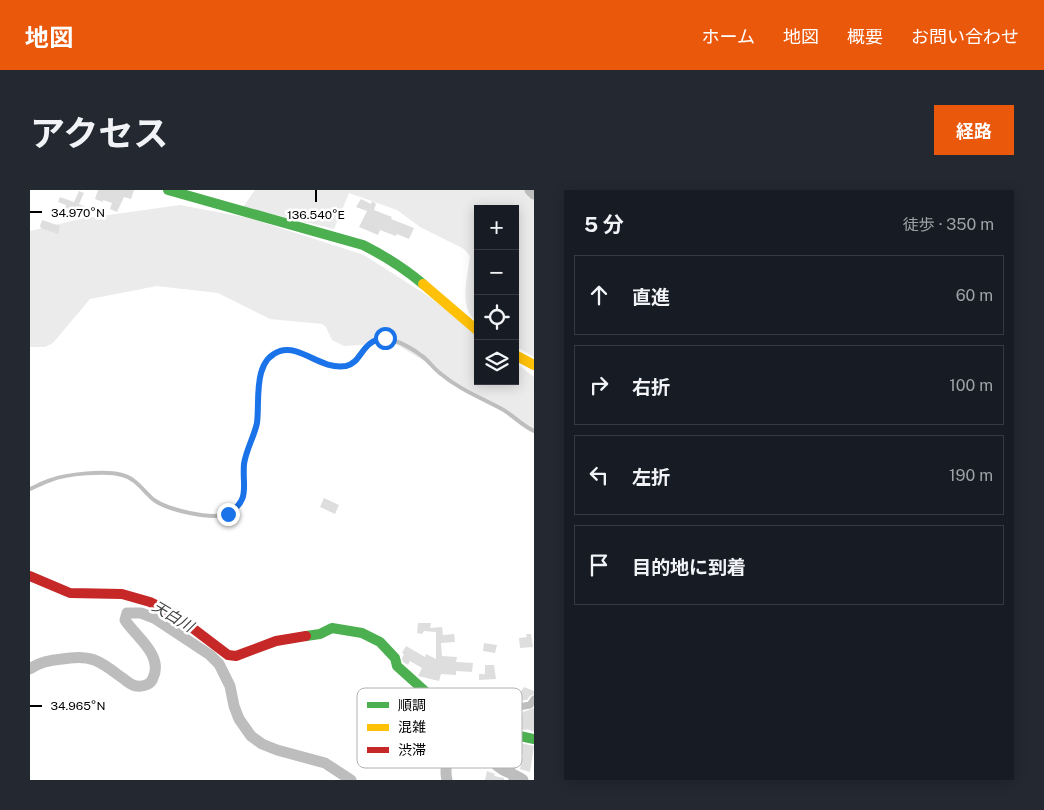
<!DOCTYPE html>
<html lang="ja">
<head>
<meta charset="utf-8">
<style>
	body { margin:0; font-family:"Public Sans","Noto Sans JP",sans-serif; background:#242831; color:#f1f3f6 }
	.controls { position:absolute; right:15px; top:15px; display:grid; overflow:hidden; border-radius:0px; box-shadow:0 2px 12px #0003 }
	.controls button { width:45px; height:45px; display:grid; place-items:center; padding:0; border:0; border-bottom:1px solid #363941; background:#171b24; color:#f1f3f6; font:25px sans-serif }
	.stop { position:absolute; width:15px; height:15px; margin:-11px; border:4px solid #1a73e8; border-radius:50%; background:#fff }
	.stop.end { background:#1a73e8; border-color:#fff; box-shadow:0 1px 5px #0008 }
	.list { margin:0; padding:0; list-style:none }
	h2 { display:flex; justify-content:space-between; align-items:center; height:65px; margin:0; padding:0 20px; font-size:21px }
	h2 small { font-size:16px; font-weight:400; color:#9ea1a6 }
	.list li { display:grid; grid-template-columns:32px 1fr auto; gap:15px; align-items:center; box-sizing:border-box; height:80px; margin:0 10px 10px; padding:0 10px; border:1px solid #363941; border-radius:0px }
	.list b { display:block; font-size:19px; white-space:nowrap }
	.list em { font-size:16px; font-style:normal; color:#9ea1a6 }
	.icon { flex:none; width:28px; height:28px; fill:none; stroke:currentColor; stroke-width:2; stroke-linecap:round; stroke-linejoin:round }
	.map { position:relative; flex:none; width:504px; height:590px; overflow:hidden; border-radius:0px }
	header { display:flex; align-items:center; gap:30px; box-sizing:border-box; height:70px; padding:0 25px; background:#ea580c; color:#fff }
	header strong { font-size:24px }
	nav { display:flex; gap:28px; margin-inline-start:auto; font-size:18px }
	.intro { display:flex; align-items:center; justify-content:space-between; box-sizing:border-box; height:120px; padding:0 30px }
	h1 { margin:0; font-size:35px }
	.button { padding:12px 22px; border-radius:0px; background:#ea580c; color:#fff; font-size:18px; font-weight:700 }
	main { display:flex; gap:30px; padding:0 30px }
	aside { flex:1; background:#171b24; border-radius:0px; box-shadow:0 2px 12px #0003 }
	.map>svg:first-child { display:block }
	.green { fill:#ebebeb }
	.lines { fill:none; stroke-linecap:round; stroke-linejoin:round }
	.river { stroke:#bdbdbd; stroke-width:11 }
	.building { fill:#dedede }
	.lane { stroke:#bebebe; stroke-width:4 }
	.street { stroke:#bebebe; stroke-width:7 }
	.fast { stroke:#4caf50; stroke-width:10 }
	.slow { stroke:#ffc107; stroke-width:10 }
	.jam { stroke:#c62828; stroke-width:10 }
	.route { stroke:#1a73e8; stroke-width:6 }
	.ticks { fill:none; stroke:#000; stroke-width:2 }
	.labels { text-anchor:middle; dominant-baseline:central; stroke-width:5; stroke-linejoin:round; paint-order:stroke }
	.water-label { font-size:15px; font-style:italic; fill:#424242; stroke:#fff }
	.key { fill:#fff; stroke:#b2b2b2; stroke-width:1 }
	.key-label { font-size:14px; fill:#000 }
	.ticks-label { font-size:12px; text-anchor:middle; fill:#000; stroke:#fff; stroke-width:5; stroke-linejoin:round; paint-order:stroke }
</style>
</head>
<body>
<header>
<strong>地図</strong>
<nav><a>ホーム</a><a>地図</a><a>概要</a><a>お問い合わせ</a></nav>
</header>
<div class="intro"><h1>アクセス</h1><a class="button">経路</a></div>
<main>
<div class="map">
<svg width="504" height="590" viewBox="0 0 504 590">
	<rect width="100%" height="100%" fill="#fff"/>
	<g class="green">
		<path d="M225,0H498L504,7V167L485,156V19H448V132C427,119 438,87 440,66L434,59L390,37L367,20L319,3L304,39L213,17Z"/>
		<polygon points="150,15 219,28 334,65 398,106 448,144 448,191 485,191 485,172 504,187 504,243 475,221 458,214 410,185 396,172 364,153 314,156 302,150 296,137 292,134 240,129 188,103 127,96 60,109 23,153 15,157 0,157 0,41 50,29"/>
	</g>
	<g class="lines">
		<g class="river">
			<polyline points="500,0 504,4"/>
			<path d="M0,479C9,472 20,470 32,469C60,464 69,470 91,487C96,490 101,496 107,496C114,497 121,494 123,488C134,465 105,446 95,430L97,423H111L124,428L180,465L189,474L200,496L204,516L209,529L221,546L232,554L247,560L295,573L321,590"/>
			<path d="M417,590C412,570 426,546 449,558C458,563 461,572 469,577C476,583 486,584 493,590"/>
		</g>
	</g>
	<g class="building">
		<polygon points="68,0 104,0 101,9 94,7 87,22 80,19 82,13 73,10 73,12 65,9"/>
		<polygon points="49,1 54,3 49,14 58,18 55,24 35,18 36,15 28,12 30,7 44,12"/>
		<polygon points="331,9 341,14 342,11 346,14 344,20 362,27 361,29 384,38 379,49 367,44 366,46 350,40 348,45 329,37 337,21 326,17"/>
		<polygon points="12,30 30,36 28,44 11,38 10,36"/>
		<polygon points="294,308 309,315 305,324 290,317"/>
		<polygon points="388,433 401,433 400,438 412,437 413,445 424,444 425,452 411,453 412,466 427,467 426,472 443,473 442,482 426,481 426,485 411,484 409,491 388,486 392,478 380,471 378,475 373,472 372,468 374,464 372,463 376,456 395,467 396,464 406,469 406,442 394,441 392,444 387,443"/>
		<polygon points="496,444 501,444 503,457 490,458 489,448 497,447"/>
		<polygon points="454,453 467,455 465,463 453,461"/>
		<polygon points="455,475 464,475 466,489 449,490 449,484 455,484"/>
		<polygon points="494,497 504,501 504,504 500,506 497,510 486,511 484,514 479,529 477,529 475,534 464,529 466,524 452,520 454,513 458,514 459,511 462,512 463,509 469,510 470,506 476,508 476,505 488,505"/>
		<polygon points="504,518 504,542 497,539 497,540 488,539 493,522"/>
		<polygon points="486,552 504,556 500,582 490,579 493,564 487,563"/>
		<polygon points="457,581 465,584 464,586 474,588 474,590 455,590"/>
	</g>
	<g class="lines">
		<path class="lane" d="M0,299C7,296 14,292 21,290C36,284 76,280 92,285C106,288 114,302 124,310C138,320 181,330 197,324C220,317 212,289 215,271C217,258 224,247 226,235C231,212 221,175 247,162C263,155 276,167 290,173C296,175 308,177 316,176C335,172 334,141 362,150C372,153 383,159 392,166C399,171 404,179 411,184C429,199 449,207 470,218C482,224 491,235 504,241"/>
		<polyline class="street" points="482,590 481,544 488,517 500,515 504,509"/>
		<g class="fast">
			<path d="M138,0L333,55C355,66 374,78 393,94"/>
			<polyline points="276,446 290,444 302,438 332,443 350,452 365,468 367,476 397,503 434,523 481,544 504,549"/>
		</g>
		<g class="slow">
			<polyline points="393,94 448,141"/>
			<polyline points="485,165 504,175"/>
		</g>
		<polyline class="jam" points="0,386 40,403 92,404 120,412 144,424 198,465 206,466 246,451 276,446"/>
	</g>
	<g class="lines">
		<path class="route" d="M198,324C221,309 212,297 214,274C216,260 224,247 227,233C230,212 222,170 250,161C272,155 290,180 316,176C332,173 331,150 355,148"/>
	</g>
	<path class="ticks" d="M286,0V12M0,22H12M0,516H12"/>
	<g class="labels">
		<g class="water-label">
			<text transform="translate(143 426) rotate(31)">天白川</text>
		</g>
	</g>
	<rect x="327" y="498" width="165" height="80" rx="8" class="key"/>
	<rect x="337" y="512" width="22" height="6" fill="#4caf50"/>
	<rect x="337" y="534" width="22" height="7" fill="#ffc107"/>
	<rect x="337" y="557" width="22" height="6" fill="#c62828"/>
	<g class="key-label">
		<text x="368" y="520">順調</text>
		<text x="368" y="542">混雑</text>
		<text x="368" y="565">渋滞</text>
	</g>
	<g class="ticks-label">
		<text x="48" y="27">34.970°N</text>
		<text x="286" y="29">136.540°E</text>
		<text x="48" y="520">34.965°N</text>
	</g>
</svg>
<div class="controls">
<button>+</button>
<button>−</button>
<button><svg class="icon" aria-label="locate" viewBox="0 0 24 24"><circle cx="12" cy="12" r="6"/><path d="M12 2v4M12 18v4M2 12h4M18 12h4"/></svg></button>
<button><svg class="icon" aria-label="layers" viewBox="0 0 24 24"><path d="M12 4l9 5-9 5-9-5zM3 14l9 5 9-5"/></svg></button>
</div>
<div class="stop" style="left:355px;top:148px"></div>
<div class="stop end" style="left:198px;top:324px"></div>
</div>
<aside>
<h2>5 分<small>徒歩 · 350 m</small></h2>
<ul class="list">
<li><svg class="icon" aria-label="ahead" viewBox="0 0 24 24"><path d="M12 20V5M6 11l6-6 6 6"/></svg><div><b>直進</b></div><em>60 m</em></li>
<li><svg class="icon" aria-label="right" viewBox="0 0 24 24"><path d="M7 20v-9h11M14 6l5 5-5 5"/></svg><div><b>右折</b></div><em>100 m</em></li>
<li><svg class="icon" aria-label="left" viewBox="0 0 24 24"><path d="M17 20v-9H6M10 6l-5 5 5 5"/></svg><div><b>左折</b></div><em>190 m</em></li>
<li><svg class="icon" aria-label="arrive" viewBox="0 0 24 24"><path d="M6 21V4h12l-3 4 3 4H6"/></svg><div><b>目的地に到着</b></div></li>
</ul>
</aside>
</main>
</body>
</html>
